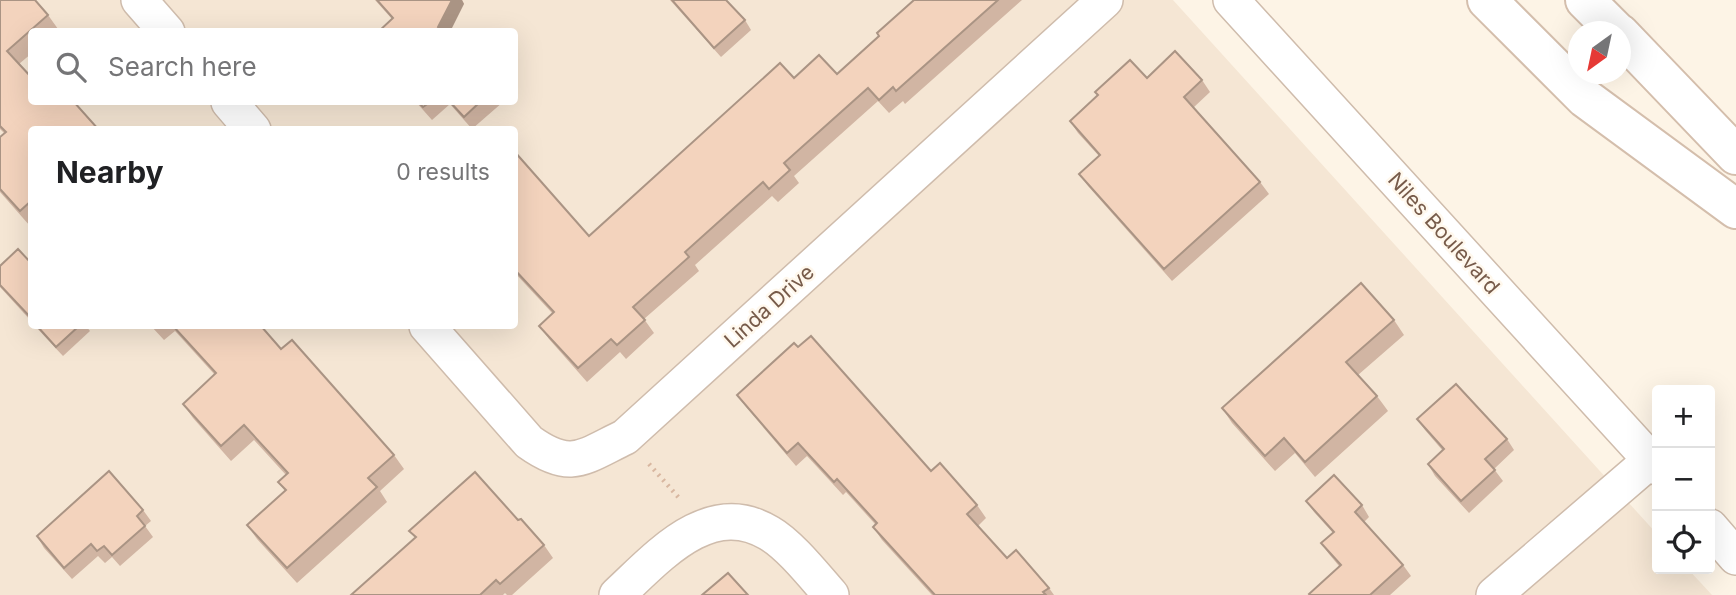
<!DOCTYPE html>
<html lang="en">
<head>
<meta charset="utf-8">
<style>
	body { margin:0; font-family:Inter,sans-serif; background:#f2f2f2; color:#202124 }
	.controls { position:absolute; right:21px; bottom:21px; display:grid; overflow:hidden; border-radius:7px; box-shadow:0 7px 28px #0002 }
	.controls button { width:63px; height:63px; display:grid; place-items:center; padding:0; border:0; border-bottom:2px solid #e0e0e0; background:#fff; color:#202124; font:35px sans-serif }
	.compass { position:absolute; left:1568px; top:21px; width:63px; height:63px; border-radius:50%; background:#fff; box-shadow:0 7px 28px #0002; rotate:213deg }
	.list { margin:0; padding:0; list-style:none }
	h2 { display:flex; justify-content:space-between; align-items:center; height:91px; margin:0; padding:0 28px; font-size:30px }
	h2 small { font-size:23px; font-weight:400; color:#757577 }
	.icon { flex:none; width:38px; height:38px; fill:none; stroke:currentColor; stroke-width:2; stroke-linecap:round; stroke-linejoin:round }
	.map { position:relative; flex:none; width:1736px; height:595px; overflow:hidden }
	.search { position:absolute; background:#fff; box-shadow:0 7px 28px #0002; left:28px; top:28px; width:490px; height:77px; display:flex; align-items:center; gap:18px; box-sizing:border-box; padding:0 24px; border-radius:7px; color:#757577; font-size:26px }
	.panel { position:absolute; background:#fff; box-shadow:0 7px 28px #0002; left:28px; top:126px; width:490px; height:203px; border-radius:7px }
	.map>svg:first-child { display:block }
	.residential { fill:#f5e6d4; fill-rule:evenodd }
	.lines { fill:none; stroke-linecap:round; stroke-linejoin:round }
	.minor-casing { stroke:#cfbcac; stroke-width:38 }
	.secondary-casing { stroke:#d4beac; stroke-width:42 }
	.path { stroke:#d8b7a0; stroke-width:4.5; stroke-dasharray:2 5; stroke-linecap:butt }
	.minor { stroke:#fff; stroke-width:35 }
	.secondary { stroke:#fff; stroke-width:38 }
	.wall { fill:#d1b5a3 }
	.shaded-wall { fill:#aa9484 }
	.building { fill:#f3d3bd; stroke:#aa9484; stroke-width:2 }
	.labels { text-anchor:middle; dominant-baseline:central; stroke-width:5; stroke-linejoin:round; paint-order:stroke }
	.street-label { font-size:21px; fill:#775b4a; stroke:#fff8ed }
</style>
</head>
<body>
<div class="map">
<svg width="1736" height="595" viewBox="0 0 1736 595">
	<rect width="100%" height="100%" fill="#fdf4e6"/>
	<path class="residential" d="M0,0H1173L1657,534V569H1688L1712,595H0ZM32,32H514V102H32ZM32,130H514V326H32Z"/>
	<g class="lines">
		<g class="minor-casing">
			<g id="minor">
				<polyline points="139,0 167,32"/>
				<polyline points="1231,0 1657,467"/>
				<polyline points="229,102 253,130"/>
				<path d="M427,326L529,442C571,472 583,457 625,437L1105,0"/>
				<polyline points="1710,527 1736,557"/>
				<path d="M617,595C658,557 709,497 769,533C790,545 815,577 831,595"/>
				<polyline points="1494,595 1651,460"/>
			</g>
		</g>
		<g class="secondary-casing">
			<g id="secondary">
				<polyline points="1487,0 1585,98 1736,209"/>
				<polyline points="1585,0 1617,32"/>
				<polyline points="1620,34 1736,155"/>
			</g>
		</g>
		<polyline class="path" points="649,464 680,499"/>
		<use href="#minor" class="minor"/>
		<use href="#secondary" class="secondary"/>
	</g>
	<g class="wall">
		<polygon points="0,0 48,15 58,29 55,32 32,32 32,53 19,64 32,130 32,224 30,226 0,192 0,137 4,133 0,129"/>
		<polygon points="375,0 462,0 464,4 392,19"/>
		<polygon points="670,0 726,0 745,20 751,30 721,57"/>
		<polygon points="914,0 1022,0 905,104 903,101 889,113 878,101 794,176 799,183 778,202 772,196 695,265 699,271 644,319 654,333 626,359 620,352 587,382 549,339 539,326 553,314 514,272 514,151 589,236 794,78 837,74 879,37"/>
		<polygon points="1147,78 1202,80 1210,92 1193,108 1260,182 1269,194 1172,281 1088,186 1079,174 1099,156 1078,133 1070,121 1098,96"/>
		<polygon points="416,102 503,102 472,129 450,104 432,120"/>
		<polygon points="32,264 32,322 0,287 0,266"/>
		<polygon points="1394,320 1404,335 1358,375 1377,396 1388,411 1315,477 1295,453 1275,471 1232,423 1222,408"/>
		<polygon points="35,326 86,326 90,331 63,356"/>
		<polygon points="151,326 261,326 281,349 394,455 404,469 380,491 387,502 297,583 257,539 247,525 285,491 278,482 286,475 254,440 231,461 193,418 183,404 215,375 175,331 164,340"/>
		<polygon points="737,395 931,471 977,505 986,518 978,526 1007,558 1049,588 1054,595 932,595 882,540 873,527 875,524 846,492 843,495 807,456 796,466 746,407"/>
		<polygon points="1417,419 1507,439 1514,450 1494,469 1503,481 1469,513 1435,476 1428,464 1443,451 1425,430"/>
		<polygon points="1306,501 1362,505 1369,517 1364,522 1403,565 1411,576 1390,595 1310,595 1339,566 1329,554 1321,543 1333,533 1314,512"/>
		<polygon points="143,510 151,521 145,526 153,537 120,566 112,557 105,563 98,556 72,579 44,548 37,536"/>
		<polygon points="518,520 544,545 553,558 512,595 507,595 505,593 503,595 351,595 415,538 409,531"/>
	</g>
	<polygon class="shaded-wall" points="452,0 462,0 464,4 450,32 442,32 438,27"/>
	<g class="building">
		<polygon points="0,0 35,0 48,15 7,51 32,78 32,102 74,102 99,130 32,130 32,200 20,211 0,189 0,137 6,132 0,126"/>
		<polygon points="377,0 452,0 438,27 443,32 378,32 393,18"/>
		<polygon points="672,0 726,0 745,20 714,48"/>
		<polygon points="914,0 998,0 896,91 893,87 879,100 868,88 784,163 790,170 769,189 763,182 685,252 689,257 633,307 645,320 617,345 611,339 578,368 539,326 554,312 514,269 514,151 589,236 780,63 794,78 819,55 837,74 879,36 877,33"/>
		<polygon points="1175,51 1202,80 1184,97 1260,182 1164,269 1079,174 1100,155 1070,121 1098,95 1095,92 1130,60 1147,78"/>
		<polygon points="418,102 430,102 423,107"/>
		<polygon points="450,102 480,102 464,117"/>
		<polygon points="18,249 32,264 32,319 0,285 0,266"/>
		<polygon points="1361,283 1394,320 1346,362 1377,396 1305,462 1284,438 1265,456 1222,408"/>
		<polygon points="37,326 79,326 56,347"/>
		<polygon points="173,326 261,326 281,349 292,340 394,455 368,478 377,487 287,568 247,525 286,490 278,482 288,473 244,425 221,446 183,404 216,373"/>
		<polygon points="811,336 931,471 940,463 977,505 967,514 1007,558 1016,550 1049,588 1043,592 1046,595 935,595 873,527 877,523 837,479 834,482 798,443 787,453 737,395 794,343 798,347"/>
		<polygon points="1456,384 1507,439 1485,459 1495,470 1461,501 1428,464 1444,449 1417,419"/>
		<polygon points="109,471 143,510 137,516 145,526 112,555 104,546 97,551 91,544 64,568 37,536"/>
		<polygon points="475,472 518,520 521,519 544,545 500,584 496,580 480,595 351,595 416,537 409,531"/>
		<polygon points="1334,475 1362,505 1355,512 1403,565 1370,595 1310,595 1309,594 1341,565 1321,543 1334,532 1306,501"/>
		<polygon points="728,573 748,595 702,595"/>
	</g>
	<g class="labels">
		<g class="street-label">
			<text transform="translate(1444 233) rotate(48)">Niles Boulevard</text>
			<text transform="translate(769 306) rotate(-42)">Linda Drive</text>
		</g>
	</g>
</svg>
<div class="controls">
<button>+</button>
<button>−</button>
<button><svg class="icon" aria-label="locate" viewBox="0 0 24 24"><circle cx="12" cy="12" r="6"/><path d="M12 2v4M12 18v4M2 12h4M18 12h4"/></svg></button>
</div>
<svg class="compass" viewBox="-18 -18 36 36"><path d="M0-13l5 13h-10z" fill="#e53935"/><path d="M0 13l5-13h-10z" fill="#757577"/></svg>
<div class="search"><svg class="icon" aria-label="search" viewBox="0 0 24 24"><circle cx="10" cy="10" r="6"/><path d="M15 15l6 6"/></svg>Search here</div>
<section class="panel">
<h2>Nearby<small>0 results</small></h2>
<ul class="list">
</ul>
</section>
</div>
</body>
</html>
